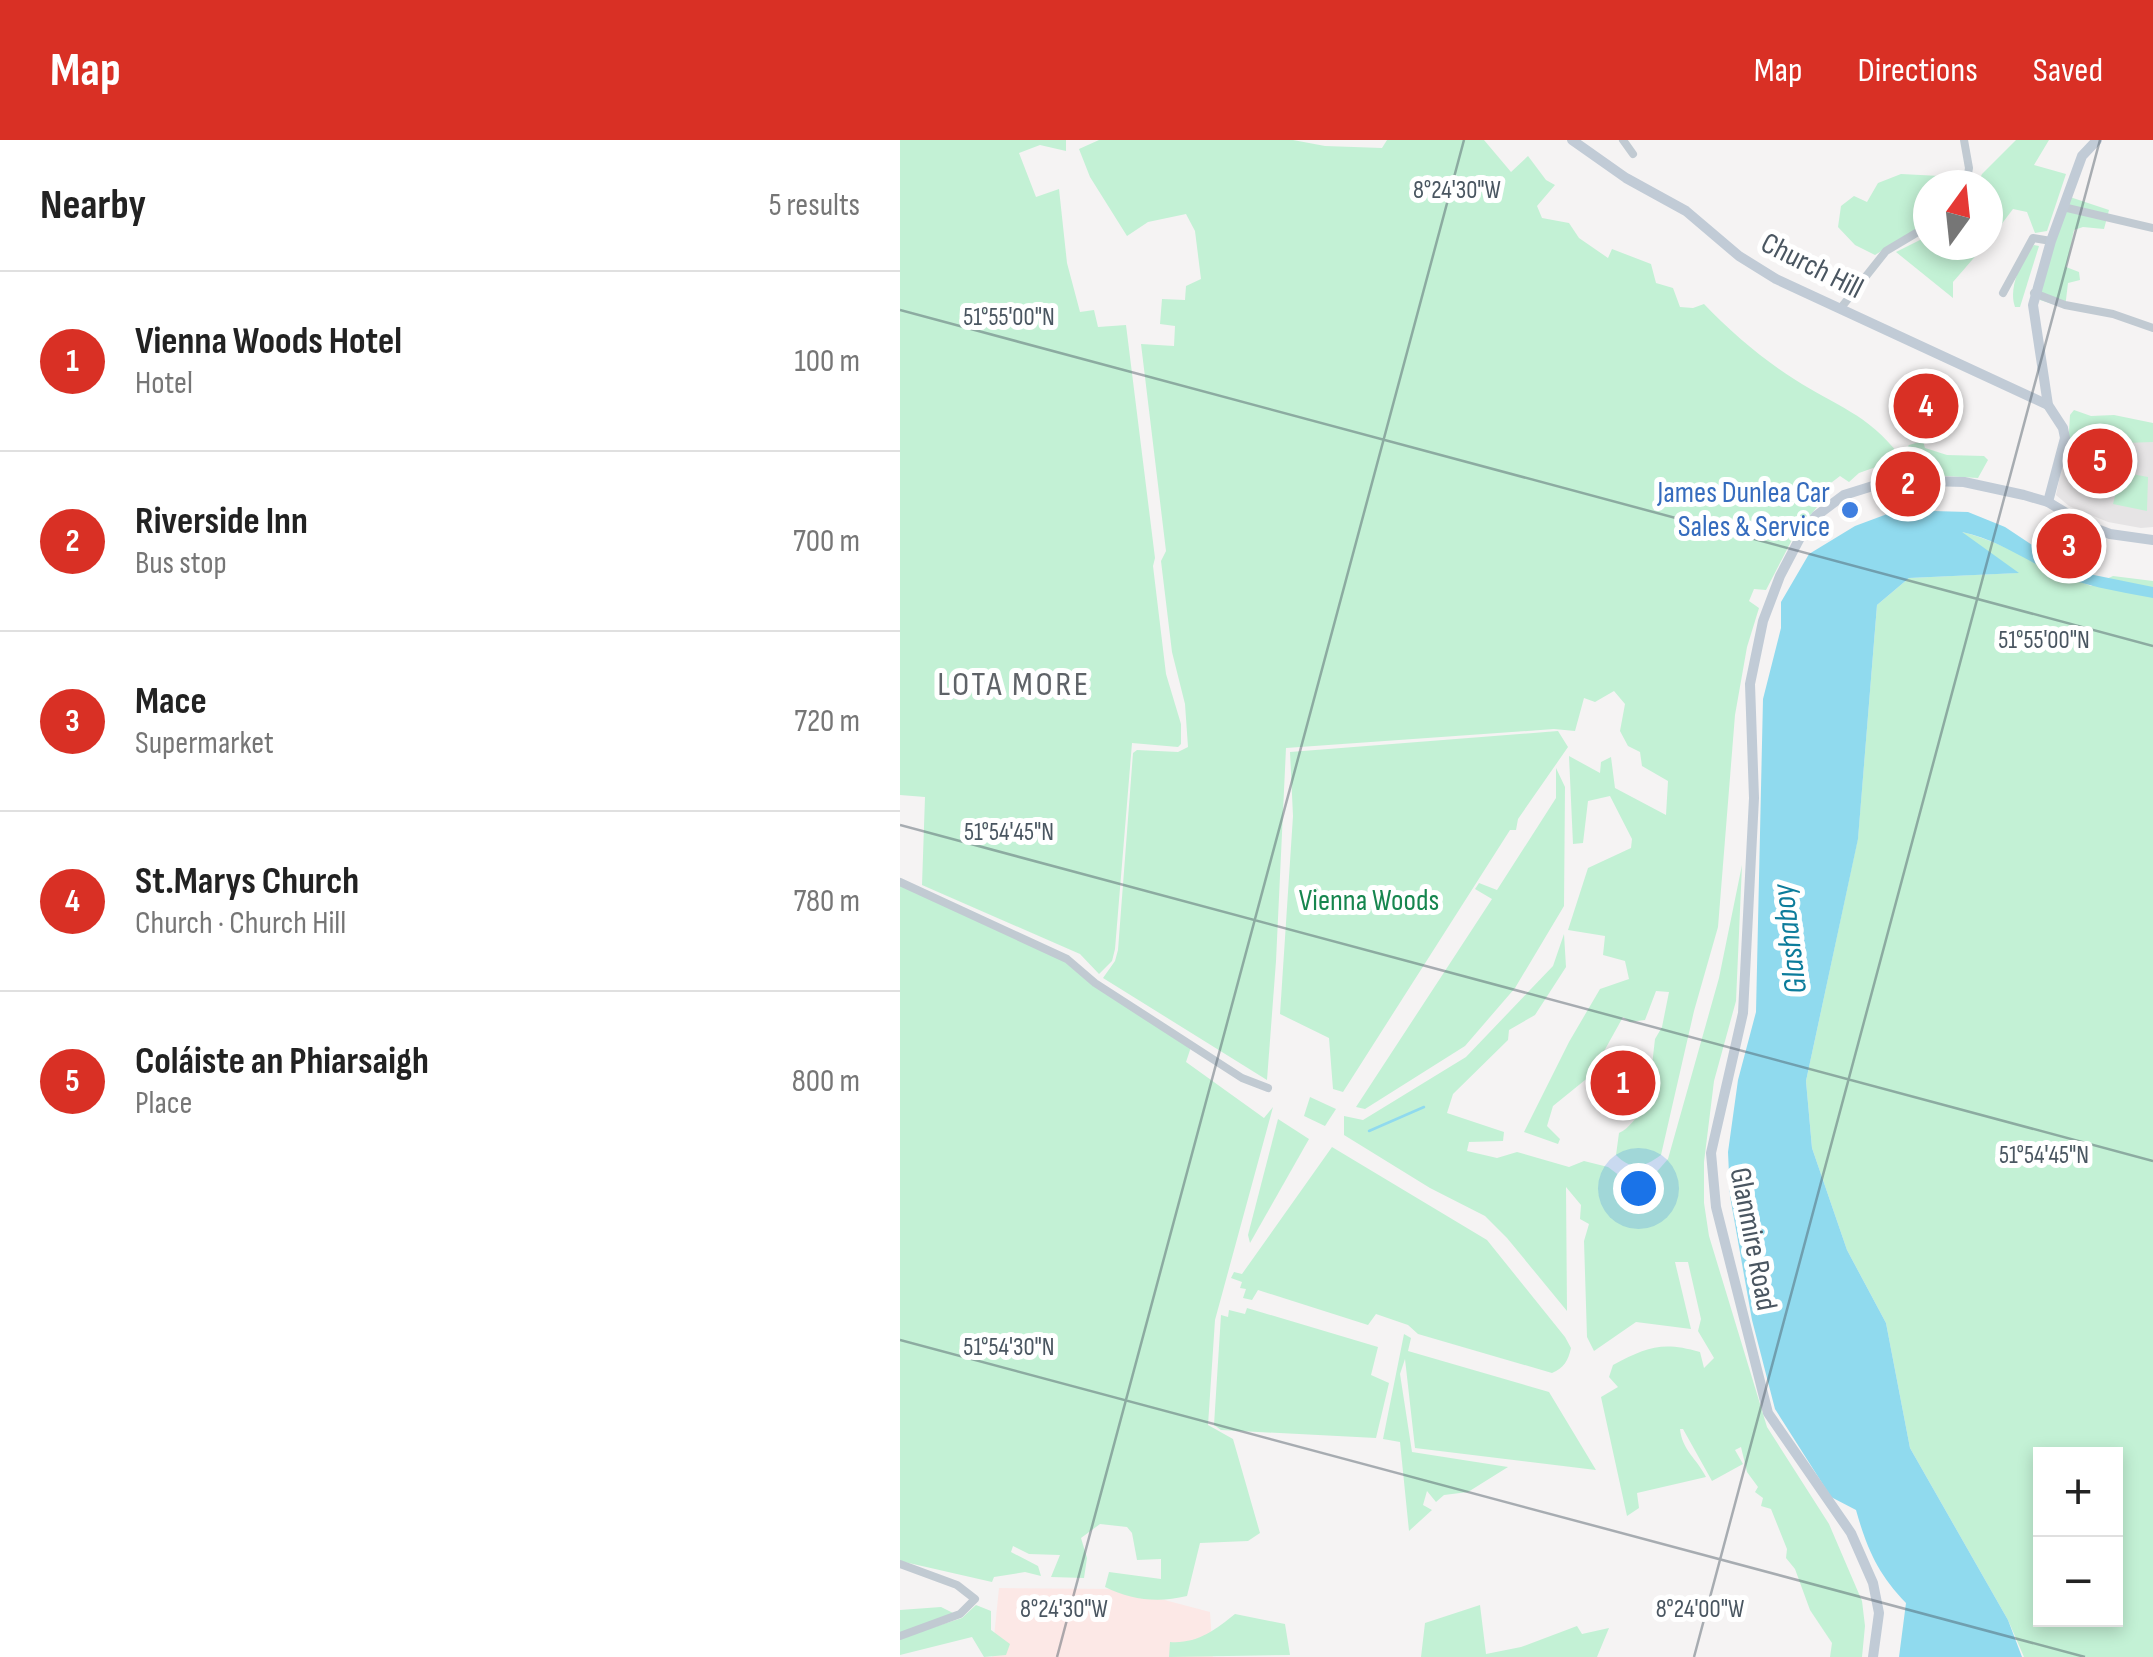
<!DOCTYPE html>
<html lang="en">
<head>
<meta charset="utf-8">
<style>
	body { margin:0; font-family:"Sofia Sans Condensed",sans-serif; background:#f2f2f2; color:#222 }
	.controls { position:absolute; right:30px; bottom:30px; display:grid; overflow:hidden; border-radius:0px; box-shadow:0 5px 15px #0003 }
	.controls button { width:90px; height:90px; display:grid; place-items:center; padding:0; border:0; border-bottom:2px solid #e0e0e0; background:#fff; color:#222; font:50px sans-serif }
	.compass { position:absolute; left:1013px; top:30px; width:90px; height:90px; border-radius:50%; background:#fff; box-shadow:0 5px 15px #0003; rotate:15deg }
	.you { position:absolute; left:738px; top:1048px; width:35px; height:35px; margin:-25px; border:8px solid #fff; border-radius:50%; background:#1a73e8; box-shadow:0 0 0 15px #1a73e833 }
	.badge { display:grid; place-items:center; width:65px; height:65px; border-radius:50%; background:#d93025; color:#fff; font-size:32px; font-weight:700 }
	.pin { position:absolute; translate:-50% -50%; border:5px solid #fff; box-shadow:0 2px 10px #0006 }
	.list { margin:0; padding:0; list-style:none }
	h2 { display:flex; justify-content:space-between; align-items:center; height:130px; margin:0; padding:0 40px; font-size:42px }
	h2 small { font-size:32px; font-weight:400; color:#767676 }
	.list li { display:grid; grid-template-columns:65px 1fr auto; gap:30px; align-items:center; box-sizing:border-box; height:180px; padding:0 40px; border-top:2px solid #e0e0e0 }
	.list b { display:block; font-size:38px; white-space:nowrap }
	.list p { margin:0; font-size:32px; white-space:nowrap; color:#767676 }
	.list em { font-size:32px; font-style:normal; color:#767676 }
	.map { position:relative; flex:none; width:1253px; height:1517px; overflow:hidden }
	header { display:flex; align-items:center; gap:60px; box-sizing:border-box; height:140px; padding:0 50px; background:#d93025; color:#fff }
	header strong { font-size:48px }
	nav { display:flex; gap:55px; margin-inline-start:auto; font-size:35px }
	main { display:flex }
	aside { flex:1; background:#fff }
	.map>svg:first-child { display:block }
	.education { fill:#e6e4e5 }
	.medical { fill:#fce8e6 }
	.green { fill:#c3f1d5; fill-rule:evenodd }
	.water { fill:#90daee }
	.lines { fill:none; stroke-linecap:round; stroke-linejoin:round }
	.stream { stroke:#90daee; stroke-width:2.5 }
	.street { stroke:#c1cad2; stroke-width:8 }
	.secondary { stroke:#c1cbd6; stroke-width:10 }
	.ticks { fill:none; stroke:#4a5661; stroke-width:2.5; stroke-opacity:0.45 }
	.shop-dot { fill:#3f7fe0; stroke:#fff; stroke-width:4 }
	.labels { text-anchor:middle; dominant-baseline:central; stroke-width:10; stroke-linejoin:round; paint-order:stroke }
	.street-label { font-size:30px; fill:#4a5661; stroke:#fff }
	.shop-label { font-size:30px; fill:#366cbe; stroke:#fff; text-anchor:end }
	.park-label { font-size:30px; fill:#17864f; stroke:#fff }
	.water-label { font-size:32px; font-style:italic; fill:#0c7c9b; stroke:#fff }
	.quarter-label { font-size:35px; letter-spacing:2.5px; fill:#5f6368; stroke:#fff }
	.ticks-label { font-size:25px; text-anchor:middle; fill:#4a5661; stroke:#fff; stroke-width:10; stroke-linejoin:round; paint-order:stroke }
</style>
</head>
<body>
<header>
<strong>Map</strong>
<nav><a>Map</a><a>Directions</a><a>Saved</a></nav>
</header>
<main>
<aside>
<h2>Nearby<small>5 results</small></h2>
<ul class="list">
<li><span class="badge">1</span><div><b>Vienna Woods Hotel</b><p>Hotel</p></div><em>100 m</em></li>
<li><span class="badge">2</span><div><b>Riverside Inn</b><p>Bus stop</p></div><em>700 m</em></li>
<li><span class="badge">3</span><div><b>Mace</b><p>Supermarket</p></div><em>720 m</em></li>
<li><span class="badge">4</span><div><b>St.Marys Church</b><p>Church · Church Hill</p></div><em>780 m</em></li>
<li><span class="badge">5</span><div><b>Coláiste an Phiarsaigh</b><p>Place</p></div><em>800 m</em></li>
</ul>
</aside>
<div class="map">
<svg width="1253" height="1517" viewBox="0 0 1253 1517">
	<rect width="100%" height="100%" fill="#f5f3f3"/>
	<polygon class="education" points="1170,287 1253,298 1253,387 1241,388 1208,382 1169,366 1156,355"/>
	<polygon class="medical" points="99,1448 223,1449 310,1472 313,1517 92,1517"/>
	<g class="green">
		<polygon points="0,0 166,0 166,11 140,5 119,13 136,57 159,49 167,123 180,172 194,170 198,187 226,185 255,418 253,426 266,534 281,584 281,604 278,607 232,603 215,809 212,821 199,834 180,814 22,745 25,657 0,655"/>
		<path d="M199,0H393L425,6L482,8L487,0H584L611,32L628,16L646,40L655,45L637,66L642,78L669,83L679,98L708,118L712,109L751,124L756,143L773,148L780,167L793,168L804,164C831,192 861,218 894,239C937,267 967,273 1000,316L1009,305L1023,301L1025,308L1047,315L1084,316L1088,320L1078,338L993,333L987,323L959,333L949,342L940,336L910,359L917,367L895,394L866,450L854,449L849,461L859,468L847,507L835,575L818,787L794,871L761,1015C745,1027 731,1031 716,1015L719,993C731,988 735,975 747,969L755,899L762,887L769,852L756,851L745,880L730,882L723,877L703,913L689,927L690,936L653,966L647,986L660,999L658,1004L624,992L669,902L700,849L729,839L725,821L703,815L705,796L668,790L688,728L731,708L732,699L710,656L688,661L683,703L673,704L669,616L700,633L701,622L711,617L715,648L766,675L768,641L742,626L740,612L728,606L720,591L725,564L714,551L695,562L684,558L675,591L654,589L386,608L376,821L367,940L203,838L215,821L218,810L233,613L237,610L278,612L288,607L285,564L272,512L261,421L266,411L241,204L274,206L275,186L260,184L262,159L285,160L286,146L301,139L295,91L286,74L248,82L227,96L190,37L179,9Z"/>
		<polygon points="1116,0 1149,0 1134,25 1166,34 1147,91 1135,93 1127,72 1113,69 1088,102 1088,45 1077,45 1082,34"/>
		<polygon points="1001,34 1040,36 1063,34 1060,45 1028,45 1028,82 975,115 955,105 938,87 941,66 954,56 967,62 978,43"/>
		<polygon points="1170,57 1209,70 1204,89 1183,87 1174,90 1166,127 1179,132 1180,140 1168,143 1165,168 1140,160 1140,146"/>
		<polygon points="1028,96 1028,105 1085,105 1053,142 1053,158 996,112"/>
		<path d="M1134,105L1139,106L1120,167H1115C1108,148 1121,120 1134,105Z"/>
		<polygon points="1174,270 1191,276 1214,275 1253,283 1253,302 1224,303 1186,297 1181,328 1167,324 1170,275"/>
		<polygon points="1221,332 1248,337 1247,371 1213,364"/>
		<path d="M1058,391C1105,402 1145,429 1191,446L1213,436L1253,441V1517H1124L1108,1480L1010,1308L986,1183L947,1110L912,1008L906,941L958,698L977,465L1009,438L1117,433ZM1140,1314H1216V1480H1140Z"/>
		<polygon points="658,591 668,607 618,679 616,690 610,690 443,952 433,949 429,898 380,874 393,676 390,612"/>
		<polygon points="656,628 665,647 664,766 615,848 565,906 465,969 456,967 592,759 575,749 579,743 597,750 656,658"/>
		<path d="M842,725L836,861L814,941L804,1022V1063L809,1096L867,1287L929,1384L962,1461L965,1486L962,1517H930L932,1503L910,1470L895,1429L886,1418L887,1409L871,1369L861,1366L863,1358L855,1352L858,1347L847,1332L841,1307L835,1310L843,1324L812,1341L783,1289H780C782,1310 797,1319 806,1337L737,1353L739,1368L727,1376L701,1257L718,1247L709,1237L713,1225C747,1207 762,1201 800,1212L804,1228L814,1218L798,1191L801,1179L788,1122H775L791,1189L736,1182L694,1211L687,1197L684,1101L689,1084L680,1079L681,1065L666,1047L667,1171L607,1098L585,1076L530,1048L444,995V976L463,980L566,917L653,826L664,794L666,827L635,875L609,890L608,900L553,954L547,973L604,992L603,1001L569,1002L567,1011L597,1018L617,1012L669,1027L684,1021L708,1027L720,1036L754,1035L768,1019L819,838Z"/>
		<path d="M0,742L182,828L195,843L291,907L286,922L364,978L373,967L315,1180L308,1285L333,1299L360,1393L348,1401L300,1403L287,1456C258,1463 231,1460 205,1447L209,1432L261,1439V1419L237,1420L232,1393L227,1387L200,1384L181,1398L187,1418L184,1438L151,1437L160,1415L129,1414L113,1406L111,1412L138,1426L141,1436L125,1432L94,1437L92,1442L0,1421Z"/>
		<polygon points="410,957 436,969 425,986 404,976"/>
		<polygon points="378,979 409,999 350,1103 348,1095"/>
		<path d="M432,1007L587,1100L665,1197L671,1208C668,1221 664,1228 652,1233L518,1194L508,1185L476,1174L468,1185L358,1150L352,1160L343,1158L346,1149L340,1148L342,1142L331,1138L334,1132L342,1134Z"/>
		<polygon points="347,1168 478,1207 471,1235 489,1243 476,1298 321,1290 314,1285 321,1175 328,1177 329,1170 345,1174"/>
		<polygon points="504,1194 511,1198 508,1211 649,1252 696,1330 515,1308 505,1219 500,1234 512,1312 608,1327 568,1352 544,1355 536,1362 527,1351 523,1365 532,1370 509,1391 500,1302 483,1299"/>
		<polygon points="76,1465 91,1471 91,1490 110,1504 106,1515 84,1517 72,1497 0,1515 0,1498 62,1478"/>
		<polygon points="580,1465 586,1514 621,1507 677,1486 682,1494 709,1488 697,1517 521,1517 525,1483"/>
		<polygon points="41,1467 55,1474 0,1493 0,1470"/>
		<path d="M335,1474L385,1484L390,1515L269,1517L270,1502C297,1504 315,1490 335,1474Z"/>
	</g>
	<path class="water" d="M998,370L1068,372L1105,387L1158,422L1189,434L1253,447V458C1217,451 1181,446 1147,430C1118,415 1094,399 1062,392L1119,433L1009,438L977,465L958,699L906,941L912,1008L947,1110L986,1183L1010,1308L1108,1480L1122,1517H999L1006,1463C978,1434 967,1409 956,1370L931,1357L875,1269L852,1180L830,1056L828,1012L838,940L856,872L863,559L881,488V462L909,414L955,386Z"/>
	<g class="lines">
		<polyline class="stream" points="469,991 524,967"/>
		<g class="street">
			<polyline points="723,0 733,14"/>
			<polyline points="1064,0 1069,28 1066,45"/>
			<polyline points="1163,67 1253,88"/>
			<polyline points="1103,153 1133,98 1151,101"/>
			<polyline points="1134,153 1165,165 1213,174 1253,188"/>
			<polyline points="940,169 986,111 1028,86"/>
			<polyline points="0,742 167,819 195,843 342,938 368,948"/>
			<polyline points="0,1424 57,1445 75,1459 60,1474 0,1496"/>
		</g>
		<g class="secondary">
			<polyline points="672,0 726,38 786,71 839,116 876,139 1148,265"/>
			<polyline points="1148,362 1165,298 1163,288 1148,265 1133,165 1151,101 1182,16 1197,0"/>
			<polyline points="973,1517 979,1473 973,1443 951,1393 868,1273 816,1067 811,1013 843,873 854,658 850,544 863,481 880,436 902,394 916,376 944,355 992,340 1064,342 1124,355 1148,362 1186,385 1210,394 1253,400"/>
		</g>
	</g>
	<path class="ticks" d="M0,170L1253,506M0,685L1253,1021M0,1200L1185,1517M157,1517L564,0M794,1517L1200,0"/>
	<circle class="shop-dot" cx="950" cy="370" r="10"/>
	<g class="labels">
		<g class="street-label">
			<text transform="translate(912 126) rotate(27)">Church Hill</text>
			<text transform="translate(853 1099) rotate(79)">Glanmire Road</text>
		</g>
		<g class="shop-label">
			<text x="930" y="353">James Dunlea Car<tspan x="930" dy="34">Sales &amp; Service</tspan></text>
		</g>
		<g class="park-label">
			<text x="469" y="761">Vienna Woods</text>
		</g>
		<g class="water-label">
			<text transform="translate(890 799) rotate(-97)">Glashaboy</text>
		</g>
		<g class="quarter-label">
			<text x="114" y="544">LOTA MORE</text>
		</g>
	</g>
	<g class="ticks-label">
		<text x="557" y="58">8°24'30"W</text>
		<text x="109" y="185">51°55'00"N</text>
		<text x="1144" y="508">51°55'00"N</text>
		<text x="109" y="700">51°54'45"N</text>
		<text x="1144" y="1023">51°54'45"N</text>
		<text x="109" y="1215">51°54'30"N</text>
		<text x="164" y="1477">8°24'30"W</text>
		<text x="800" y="1477">8°24'00"W</text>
	</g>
</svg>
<div class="controls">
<button>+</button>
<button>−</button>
</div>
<svg class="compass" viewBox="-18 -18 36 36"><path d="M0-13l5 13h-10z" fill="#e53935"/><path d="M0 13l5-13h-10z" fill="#767676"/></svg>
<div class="you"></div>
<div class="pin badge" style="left:723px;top:943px">1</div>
<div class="pin badge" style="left:1008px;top:344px">2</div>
<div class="pin badge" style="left:1169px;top:406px">3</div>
<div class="pin badge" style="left:1026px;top:266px">4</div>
<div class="pin badge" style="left:1200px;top:321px">5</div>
</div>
</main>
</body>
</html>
